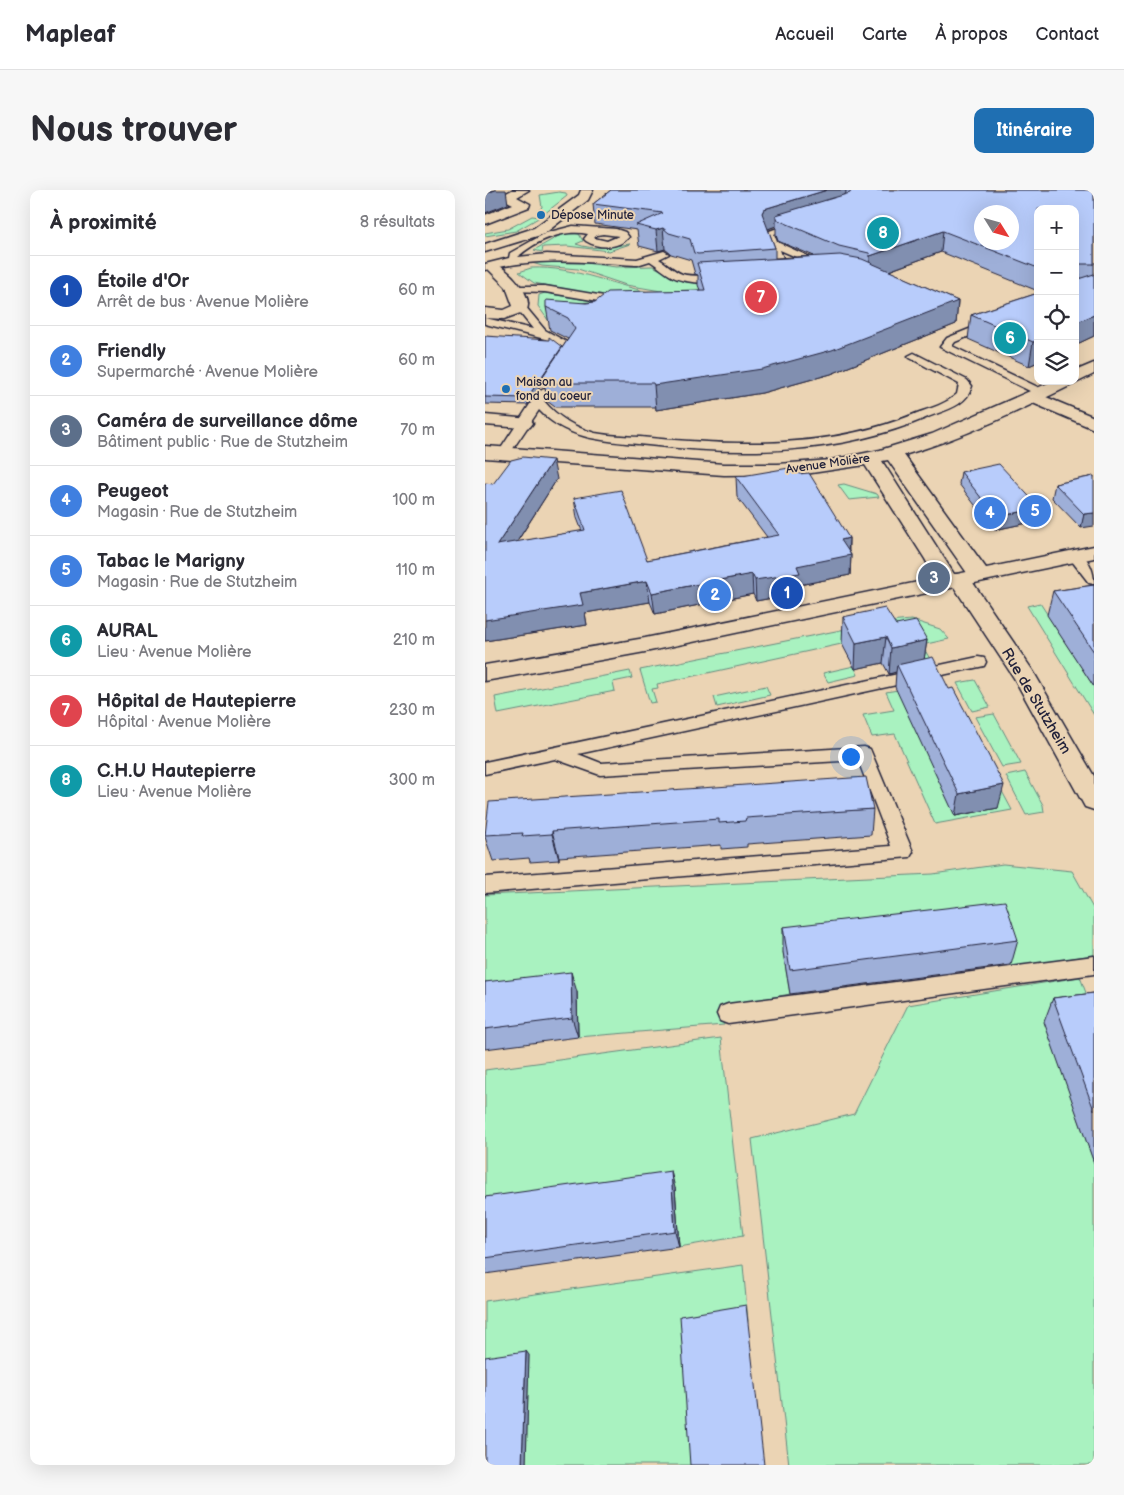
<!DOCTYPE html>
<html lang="fr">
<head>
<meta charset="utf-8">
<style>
	body { margin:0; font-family:"Balsamiq Sans",sans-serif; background:#f7f7f7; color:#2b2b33 }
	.controls { position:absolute; right:15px; top:15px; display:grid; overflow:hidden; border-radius:10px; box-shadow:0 5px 20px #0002 }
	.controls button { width:45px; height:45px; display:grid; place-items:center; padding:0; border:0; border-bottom:1px solid #e1e1e2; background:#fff; color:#2b2b33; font:25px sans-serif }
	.compass { position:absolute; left:489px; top:15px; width:45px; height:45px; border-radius:50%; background:#fff; box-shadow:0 5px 20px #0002; rotate:127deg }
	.you { position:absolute; left:365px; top:566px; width:18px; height:18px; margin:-12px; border:4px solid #fff; border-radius:50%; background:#1a73e8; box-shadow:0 0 0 8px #1a73e833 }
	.badge { display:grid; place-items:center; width:32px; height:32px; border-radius:50%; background:#1f6fb2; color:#fff; font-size:16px; font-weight:700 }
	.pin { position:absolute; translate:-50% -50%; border:2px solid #fff; box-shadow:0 1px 5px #0006 }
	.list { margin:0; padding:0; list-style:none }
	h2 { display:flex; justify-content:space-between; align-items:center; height:65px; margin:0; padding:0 20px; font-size:21px }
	h2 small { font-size:16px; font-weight:400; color:#7c7c81 }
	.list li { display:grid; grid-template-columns:32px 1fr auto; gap:15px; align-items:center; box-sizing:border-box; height:70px; padding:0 20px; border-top:1px solid #e1e1e2 }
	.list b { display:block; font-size:19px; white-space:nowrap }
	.list p { margin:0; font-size:16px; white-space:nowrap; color:#7c7c81 }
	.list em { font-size:16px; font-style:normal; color:#7c7c81 }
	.icon { flex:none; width:28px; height:28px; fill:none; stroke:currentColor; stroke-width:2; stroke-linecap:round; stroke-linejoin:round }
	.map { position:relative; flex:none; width:609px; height:1275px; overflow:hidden; border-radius:10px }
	header { display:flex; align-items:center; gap:30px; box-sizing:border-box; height:70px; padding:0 25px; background:#fff; border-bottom:1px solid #e1e1e2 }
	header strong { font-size:24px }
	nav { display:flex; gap:28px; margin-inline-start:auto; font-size:18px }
	.intro { display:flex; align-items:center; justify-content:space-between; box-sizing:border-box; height:120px; padding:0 30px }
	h1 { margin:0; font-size:35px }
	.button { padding:12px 22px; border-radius:10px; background:#1f6fb2; color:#fff; font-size:18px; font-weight:700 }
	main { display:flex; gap:30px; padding:0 30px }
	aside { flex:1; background:#fff; border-radius:10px; box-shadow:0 5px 20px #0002 }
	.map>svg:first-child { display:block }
	.green { fill:#a9f2c0; stroke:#668a7e }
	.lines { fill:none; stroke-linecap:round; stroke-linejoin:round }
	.service-casing { stroke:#22223b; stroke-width:3 }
	.pedestrian-casing { stroke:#22223b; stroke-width:3 }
	.minor-casing { stroke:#22223b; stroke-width:3 }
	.tertiary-casing { stroke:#22223b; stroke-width:3 }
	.secondary-casing { stroke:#22223b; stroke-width:3 }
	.service { fill:#ebd4b4; fill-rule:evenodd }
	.pedestrian { fill:#ebd4b4; fill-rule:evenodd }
	.minor { fill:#ebd4b4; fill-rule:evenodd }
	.tertiary { fill:#ebd4b4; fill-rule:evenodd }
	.secondary { fill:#ebd4b4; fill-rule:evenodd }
	.wall { fill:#9eafd8; stroke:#22223b; fill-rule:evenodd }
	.shaded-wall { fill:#818fb0; stroke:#22223b }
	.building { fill:#b8ccfb; stroke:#22223b; fill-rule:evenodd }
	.poi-dot { fill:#1f6fb2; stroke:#ebd4b4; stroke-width:2 }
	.labels { text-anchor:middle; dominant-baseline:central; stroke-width:4; stroke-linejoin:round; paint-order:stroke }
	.far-poi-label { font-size:12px; fill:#22223b; stroke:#ebd4b4; text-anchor:start }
	.far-street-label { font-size:12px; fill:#22223b; stroke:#ebd4b4 }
	.street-label { font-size:15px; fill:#22223b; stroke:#ebd4b4 }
</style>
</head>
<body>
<header>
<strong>Mapleaf</strong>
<nav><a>Accueil</a><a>Carte</a><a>À propos</a><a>Contact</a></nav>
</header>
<div class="intro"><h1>Nous trouver</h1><a class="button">Itinéraire</a></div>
<main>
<aside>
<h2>À proximité<small>8 résultats</small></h2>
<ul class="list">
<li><span class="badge" style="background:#1a4fb4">1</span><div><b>Étoile d'Or</b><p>Arrêt de bus · Avenue Molière</p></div><em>60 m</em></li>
<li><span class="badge" style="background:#3f7fe0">2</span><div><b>Friendly</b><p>Supermarché · Avenue Molière</p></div><em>60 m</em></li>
<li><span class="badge" style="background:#5c6f8a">3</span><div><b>Caméra de surveillance dôme</b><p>Bâtiment public · Rue de Stutzheim</p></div><em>70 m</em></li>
<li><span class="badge" style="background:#3f7fe0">4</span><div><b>Peugeot</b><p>Magasin · Rue de Stutzheim</p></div><em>100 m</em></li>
<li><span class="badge" style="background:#3f7fe0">5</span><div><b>Tabac le Marigny</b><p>Magasin · Rue de Stutzheim</p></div><em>110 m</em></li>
<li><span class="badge" style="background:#0f9aa8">6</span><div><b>AURAL</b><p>Lieu · Avenue Molière</p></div><em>210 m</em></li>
<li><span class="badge" style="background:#e0444e">7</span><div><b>Hôpital de Hautepierre</b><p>Hôpital · Avenue Molière</p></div><em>230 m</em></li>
<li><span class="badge" style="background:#0f9aa8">8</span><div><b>C.H.U Hautepierre</b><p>Lieu · Avenue Molière</p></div><em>300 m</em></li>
</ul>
</aside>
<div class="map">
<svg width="609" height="1275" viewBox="0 0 609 1275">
	<rect width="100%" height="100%" fill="#ebd4b4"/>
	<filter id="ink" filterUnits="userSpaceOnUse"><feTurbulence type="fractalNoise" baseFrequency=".02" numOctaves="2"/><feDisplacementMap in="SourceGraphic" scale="10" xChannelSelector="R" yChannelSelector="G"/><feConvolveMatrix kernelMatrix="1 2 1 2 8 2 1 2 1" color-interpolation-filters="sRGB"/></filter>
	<g filter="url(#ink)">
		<g class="green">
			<polygon points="74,2 81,3 82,6 59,24 51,23 57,17 55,5"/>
			<polygon points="47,26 55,27 31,41 0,46 0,43 23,39"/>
			<path d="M79,43L94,44L98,51L91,54C109,61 127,56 145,54L124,61L82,56L58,57L57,62L49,60Z"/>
			<polygon points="84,71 131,77 168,76 197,91 248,99 176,101 141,95 93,79 57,76 44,72"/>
			<path d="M46,78C91,76 131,97 174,104L135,108L107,104L49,93L34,82Z"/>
			<polygon points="60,103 137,116 63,130 53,116 54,105"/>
			<polygon points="359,294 392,304 394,307 364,310 353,295"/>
			<polygon points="555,413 609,497 609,525 542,416"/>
			<polygon points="427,430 455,439 464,449 437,455 445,469 423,474 398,445 172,494 173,498 167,499 171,512 165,513 155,480 391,433"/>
			<polygon points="369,476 373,485 343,492 338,483"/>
			<polygon points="145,481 147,488 128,492 130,501 13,524 10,507"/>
			<polygon points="490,490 505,517 487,521 472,493"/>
			<polygon points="460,492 470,626 510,618 512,592 527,620 450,634 410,544 387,547 378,525 409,520 401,502"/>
			<polygon points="281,496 285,505 232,517 229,507"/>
			<polygon points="509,524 536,574 517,577 490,527"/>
			<polygon points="540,582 558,615 559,622 541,625 521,586"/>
			<polygon points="518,674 587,681 609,720 609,765 526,777 513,737 298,762 305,804 237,817 239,835 93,847 92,802 0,813 0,705 448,684"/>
			<polygon points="595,787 609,824 560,832 609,973 609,1275 304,1275 267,949 369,924 423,815"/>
			<polygon points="236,848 258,1046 194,1057 190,998 0,1025 0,880"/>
			<polygon points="258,1075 263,1131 209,1275 41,1275 44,1165 0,1172 0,1111"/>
		</g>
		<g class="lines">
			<g class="service-casing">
				<g id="service">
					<polygon points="312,31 320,33 289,44 292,52 347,77 339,79 295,60 304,84 299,87 288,87 288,83 293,82 279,43"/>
					<path d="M88,36L131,39L140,42L144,47C133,59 114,59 101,51L99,49L103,44C79,39 51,50 33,67L62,64L152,69L179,61L184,64L174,69C181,73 189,81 197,84C209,88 236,83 243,89C234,96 199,93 188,87C180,83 173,76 165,71L152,75C97,72 55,67 0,80V74L24,68L25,63L61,43ZM118,44L134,46L122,51L109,48L112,45Z"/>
					<polygon points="28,96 60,96 137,109 142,112 137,115 60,102 24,101 24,97"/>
					<polygon points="553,111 553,118 470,152 467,156 561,201 561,205 553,205 455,157 462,148"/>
					<polygon points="36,115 40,116 60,140 89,156 92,163 82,176 74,176 72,174 80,163 80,160 60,149 0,134 0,128 48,139 31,118"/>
					<path d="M429,163L482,190L487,196C482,216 460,220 443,227C354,265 257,266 163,255C123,251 83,251 54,220L23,266H15L13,263L49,208L55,201L59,199L65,203L59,211C72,227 91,238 110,243C125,246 140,246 155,247C248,256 344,260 432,223C446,218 461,214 472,204L474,194L425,168L423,166Z"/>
					<path d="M590,362C604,365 609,382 609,394L604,393L583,366Z"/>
					<polygon points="493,467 499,468 501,472 499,476 93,564 116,573 379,557 385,559 428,662 425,667 0,703 0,687 406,656 373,570 115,585 70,569 0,584 0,572"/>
					<polygon points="609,766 609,784 243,834 235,831 232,824 235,817 243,814"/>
				</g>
			</g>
			<g class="pedestrian-casing">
				<g id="pedestrian">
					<polygon points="27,0 44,0 32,7 45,14 44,17 0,34 0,25 28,14 14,7"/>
					<polygon points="96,0 108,0 103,10 59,44 0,62 0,54 49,38 94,5"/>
				</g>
			</g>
			<g class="minor-casing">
				<g id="minor">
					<path d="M8,73C21,76 51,107 41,121L19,129L0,128V118L19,120L28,116L21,97L1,77Z"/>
					<polygon points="549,202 609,227 609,239 543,211 540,207 543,203"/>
					<polygon points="0,225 45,229 48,233 45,237 39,238 0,235"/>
				</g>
			</g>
			<g class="tertiary-casing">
				<path id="tertiary" d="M609,173V184C548,214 485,246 419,265L506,385L503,390L495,391L487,390L403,270L397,271L469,384H482L548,481L609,586V620L600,617L529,488L469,397H455L440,369L380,275L320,284L239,285L0,268V256L239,274H293L346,270L395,260L447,244L568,191H590V181Z"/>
			</g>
			<g class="secondary-casing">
				<polygon id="secondary" points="609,356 609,368 160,462 0,491 0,475 160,448"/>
			</g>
			<use href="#service" class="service"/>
			<use href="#pedestrian" class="pedestrian"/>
			<use href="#minor" class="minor"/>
			<use href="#tertiary" class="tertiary"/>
			<use href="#secondary" class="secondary"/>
		</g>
		<g class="wall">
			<path d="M126,0H609V146L590,155V19H553V101L456,62L404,81L473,111L471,134L346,184L277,203L171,220V217H70L62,211L59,191L43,215L0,214V146L77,157V158L83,149L65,140L61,117L215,100L213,95V85L210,84L206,70L186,64L180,59L173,61L154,56L152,40L110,34L108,14ZM291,36V45L293,51L329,66L290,68V58L283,39Z"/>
			<polygon points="553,103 553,172 544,176 483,149 486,125"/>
			<polygon points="476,282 552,331 509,340 474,294"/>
			<polygon points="314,284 364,348 364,361 366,365 365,385 314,395 314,403 271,411 268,404 170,424 165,412 100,423 102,435 0,451 8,294 72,289 32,352 97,341 92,328 89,308 162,370 282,347 252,307 251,287"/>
			<polygon points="609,286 596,338 567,308 570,294"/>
			<polygon points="609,395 609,497 562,425 568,401"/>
			<polygon points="358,427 411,435 442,450 439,469 513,618 470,626 410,497 411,482 404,484 398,473 370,479 357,454"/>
			<polygon points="388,619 386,645 262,654 262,657 236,659 236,655 74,667 74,670 45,672 44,668 8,671 0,647 0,641"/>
			<polygon points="298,737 533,750 526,775 305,804 298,762"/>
			<polygon points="0,792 92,802 93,847 0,859"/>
			<polygon points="609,803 609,973 559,832 568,808"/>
			<polygon points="190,998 194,1057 0,1084 0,1007"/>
		</g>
		<g class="shaded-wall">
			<polygon points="10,0 21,0 23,14 0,23 0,4"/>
			<polygon points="342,0 361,0 360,14 291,25 291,36 280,40 277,23 279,19"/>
			<polygon points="178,38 180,59 173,61 171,40"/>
			<polygon points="458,41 456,62 384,88 385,66"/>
			<polygon points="595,84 591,106 590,106 590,86"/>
			<polygon points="473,111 471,134 346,184 277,203 171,220 169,195"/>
			<polygon points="609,125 609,146 590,155 590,133"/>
			<polygon points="553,150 553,172 544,176 548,152"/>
			<polygon points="77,157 78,163 58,186 59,191 43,215 42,208"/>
			<polygon points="68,270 72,289 17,375 12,355"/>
			<polygon points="555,318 552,331 509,340 511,327"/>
			<polygon points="609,323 609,336 596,338 599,324"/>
			<polygon points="364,348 363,365 366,365 365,385 314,395 314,403 271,411 270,390 312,376 356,350"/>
			<polygon points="267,384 268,404 170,424 167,403"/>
			<polygon points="162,391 165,412 100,423 102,435 0,451 0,430 95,403"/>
			<polygon points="401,447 398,473 370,479 371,453"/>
			<polygon points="442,450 438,477 412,475 411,482 404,484 406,458"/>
			<polygon points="519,595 513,618 470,626 474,604"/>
			<polygon points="67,641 74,667 74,670 67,644"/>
			<polygon points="86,782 92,802 93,847 87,828"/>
			<polygon points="186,981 190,998 194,1057 190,1041"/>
			<polygon points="41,1161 44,1165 41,1275 37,1275"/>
		</g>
		<g class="building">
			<polygon points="0,0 10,0 0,4"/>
			<polygon points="126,0 342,0 279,19 277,23 290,58 213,64 209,63 205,49 184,43 178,38 171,40 151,35 178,23 108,14"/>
			<path d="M366,0H609V74H594L593,82L595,84L590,86V19H553V78L458,41L385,66L384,63L354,56L293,30L291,25L365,3ZM496,22H526V52H496Z"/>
			<polygon points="355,65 377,69 473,111 347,160 277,179 169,195 168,193 65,193 58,186 90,139 83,128 61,117 61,110 101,113 110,112 123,102 220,100 212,73"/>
			<polygon points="609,84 609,125 590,133 590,90"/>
			<polygon points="553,103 553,150 548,152 486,125"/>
			<polygon points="0,146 64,150 64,147 77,157 42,208 0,207"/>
			<polygon points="38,267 68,270 12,355 100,340 89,308 136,300 162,370 294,345 251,287 310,277 314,284 324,283 364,348 356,350 366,365 312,376 315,383 270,390 267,384 167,403 162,391 95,403 98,415 0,430 0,293 8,294 26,270"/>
			<polygon points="514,274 555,318 511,327 476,282"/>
			<polygon points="609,286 609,323 599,324 570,294"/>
			<polygon points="609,395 609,462 568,401"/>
			<polygon points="400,418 411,435 431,431 442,450 406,458 401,447 371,453 358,427"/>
			<polygon points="448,467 464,499 468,498 519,595 474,604 412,475"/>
			<polygon points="381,587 388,619 261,628 260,631 234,633 234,629 67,641 67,644 37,646 38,643 0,645 4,612"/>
			<polygon points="520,711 533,750 305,780 298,737"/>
			<polygon points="86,782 87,828 0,839 0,792"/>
			<polygon points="609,803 609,920 568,808"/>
			<polygon points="186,981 190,1041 0,1068 0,1007"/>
			<polygon points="261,1115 279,1275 205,1275 195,1126"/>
			<polygon points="41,1161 37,1275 0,1275 0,1167"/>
		</g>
	</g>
	<g class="poi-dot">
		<circle cx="56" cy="25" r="5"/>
		<circle cx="21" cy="199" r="5"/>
	</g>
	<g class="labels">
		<g class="far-poi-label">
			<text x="66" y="25">Dépose Minute</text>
			<text x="31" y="192">Maison au<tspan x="31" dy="14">fond du coeur</tspan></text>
		</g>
		<g class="far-street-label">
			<text transform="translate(343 274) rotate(-8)">Avenue Molière</text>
		</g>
		<g class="street-label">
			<text transform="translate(551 511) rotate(59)">Rue de Stutzheim</text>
		</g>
	</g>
</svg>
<div class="controls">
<button>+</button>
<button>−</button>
<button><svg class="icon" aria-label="locate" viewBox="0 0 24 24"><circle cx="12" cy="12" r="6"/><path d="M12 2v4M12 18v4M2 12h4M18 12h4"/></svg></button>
<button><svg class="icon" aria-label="layers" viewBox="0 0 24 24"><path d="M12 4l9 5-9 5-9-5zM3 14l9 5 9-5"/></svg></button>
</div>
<svg class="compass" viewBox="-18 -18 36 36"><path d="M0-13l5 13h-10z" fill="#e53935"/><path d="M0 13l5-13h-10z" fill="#7c7c81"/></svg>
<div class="you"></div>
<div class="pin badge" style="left:302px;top:403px;background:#1a4fb4">1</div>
<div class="pin badge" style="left:230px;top:405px;background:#3f7fe0">2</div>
<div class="pin badge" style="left:449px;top:388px;background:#5c6f8a">3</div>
<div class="pin badge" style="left:505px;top:323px;background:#3f7fe0">4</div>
<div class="pin badge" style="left:550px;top:321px;background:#3f7fe0">5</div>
<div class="pin badge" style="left:525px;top:148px;background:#0f9aa8">6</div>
<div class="pin badge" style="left:276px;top:107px;background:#e0444e">7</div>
<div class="pin badge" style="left:398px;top:43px;background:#0f9aa8">8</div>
</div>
</main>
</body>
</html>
